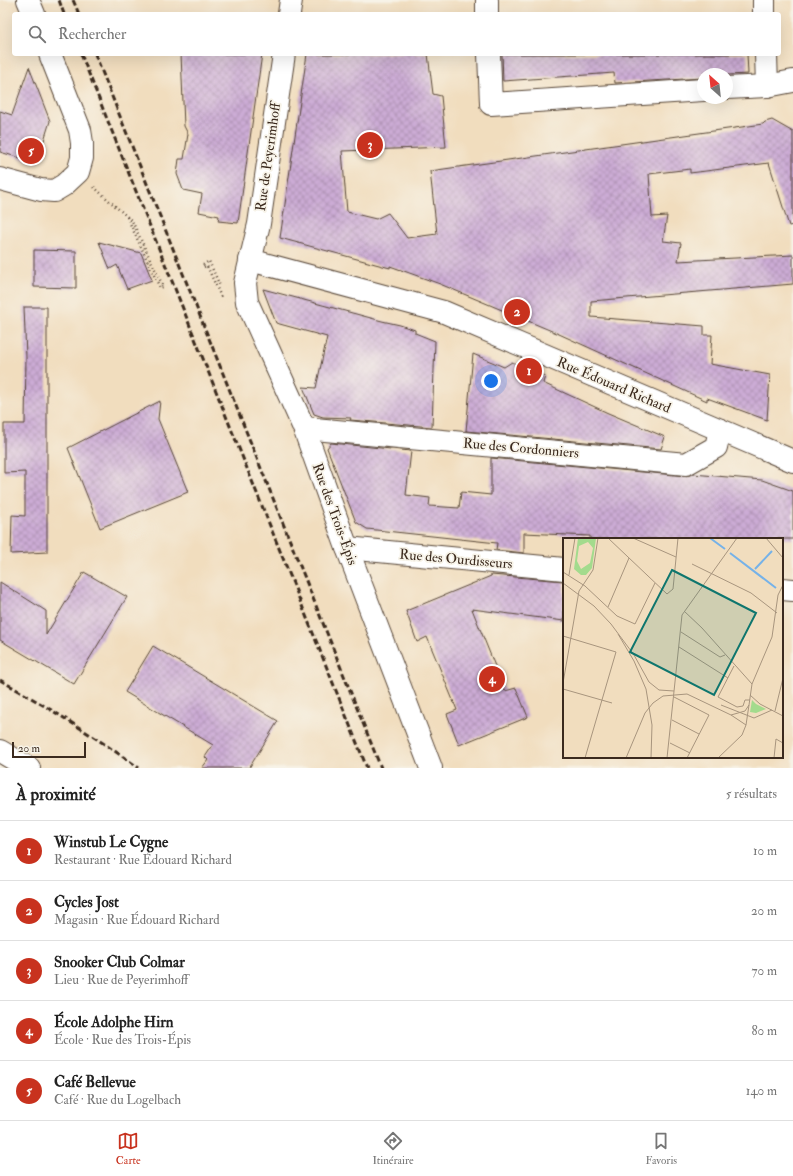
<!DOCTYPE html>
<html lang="fr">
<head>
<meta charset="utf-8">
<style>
	body { margin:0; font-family:"IM FELL Double Pica",serif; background:#f2f2f2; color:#222 }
	.compass { position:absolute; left:697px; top:68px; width:36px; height:36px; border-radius:50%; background:#fff; box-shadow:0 4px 16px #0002; rotate:333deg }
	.scale { position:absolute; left:12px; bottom:10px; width:74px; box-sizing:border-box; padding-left:4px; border:2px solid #3b2a1e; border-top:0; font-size:11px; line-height:14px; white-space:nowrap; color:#3b2a1e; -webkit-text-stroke:3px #f7f3e8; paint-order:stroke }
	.you { position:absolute; left:491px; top:381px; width:14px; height:14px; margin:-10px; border:3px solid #fff; border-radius:50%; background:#1a73e8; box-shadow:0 0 0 6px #1a73e833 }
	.badge { display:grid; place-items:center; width:26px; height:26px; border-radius:50%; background:#c8321e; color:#fff; font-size:13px; font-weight:700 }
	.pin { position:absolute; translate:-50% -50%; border:2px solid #fff; box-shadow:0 1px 4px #0006 }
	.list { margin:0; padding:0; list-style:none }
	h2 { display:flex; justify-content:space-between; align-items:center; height:52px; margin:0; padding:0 16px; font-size:17px }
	h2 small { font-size:13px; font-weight:400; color:#767676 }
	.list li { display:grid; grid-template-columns:26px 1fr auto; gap:12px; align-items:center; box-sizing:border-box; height:60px; padding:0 16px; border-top:1px solid #e0e0e0 }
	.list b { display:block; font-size:15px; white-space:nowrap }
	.list p { margin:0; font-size:13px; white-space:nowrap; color:#767676 }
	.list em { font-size:13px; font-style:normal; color:#767676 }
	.icon { flex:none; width:22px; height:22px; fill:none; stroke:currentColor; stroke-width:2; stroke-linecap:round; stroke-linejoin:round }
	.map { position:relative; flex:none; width:793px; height:768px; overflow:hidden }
	.search { position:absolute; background:#fff; box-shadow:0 4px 16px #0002; left:12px; right:12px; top:12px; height:44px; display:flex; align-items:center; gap:10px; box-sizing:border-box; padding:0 14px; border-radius:4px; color:#767676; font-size:15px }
	.sheet { height:352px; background:#fff }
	nav { display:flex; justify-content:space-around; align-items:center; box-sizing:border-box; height:56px; border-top:1px solid #e0e0e0; background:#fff; font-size:11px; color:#767676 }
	nav a { display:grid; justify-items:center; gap:2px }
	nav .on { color:#c8321e }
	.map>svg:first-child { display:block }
	.building { fill:url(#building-cross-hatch) }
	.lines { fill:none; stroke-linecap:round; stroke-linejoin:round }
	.minor-casing { stroke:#564536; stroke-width:24 }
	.path { stroke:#564536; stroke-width:2.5; stroke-dasharray:1 3; stroke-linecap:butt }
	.minor { stroke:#fff; stroke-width:22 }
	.rail { stroke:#3b2a1e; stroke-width:3; stroke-dasharray:6 3; stroke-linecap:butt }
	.labels { text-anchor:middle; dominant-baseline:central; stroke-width:3.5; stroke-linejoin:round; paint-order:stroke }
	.street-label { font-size:14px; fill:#3b2a1e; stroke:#f7f3e8 }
	.inset-river { fill:none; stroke:#76b2e8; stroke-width:2 }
	.inset-road { fill:none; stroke:#a8957e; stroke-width:1 }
	.view { fill:#0f766e; fill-opacity:0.15; stroke:#0f766e; stroke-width:2 }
	.inset-edge { fill:none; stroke:#3b2a1e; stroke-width:2 }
</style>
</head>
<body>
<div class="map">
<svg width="793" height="768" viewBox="0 0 793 768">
	<defs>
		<pattern id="building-cross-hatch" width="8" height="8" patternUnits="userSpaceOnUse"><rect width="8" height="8" fill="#ccacd5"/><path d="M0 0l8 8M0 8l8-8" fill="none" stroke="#a78cac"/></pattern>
	</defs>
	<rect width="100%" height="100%" fill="#f7f3e8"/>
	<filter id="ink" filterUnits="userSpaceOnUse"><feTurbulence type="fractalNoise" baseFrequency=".025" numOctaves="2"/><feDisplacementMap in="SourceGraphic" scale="8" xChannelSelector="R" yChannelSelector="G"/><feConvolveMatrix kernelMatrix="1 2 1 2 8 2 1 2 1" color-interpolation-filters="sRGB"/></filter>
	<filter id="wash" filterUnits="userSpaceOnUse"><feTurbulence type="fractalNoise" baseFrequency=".012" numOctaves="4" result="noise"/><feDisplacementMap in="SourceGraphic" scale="16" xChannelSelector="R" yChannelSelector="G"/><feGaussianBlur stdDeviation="0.9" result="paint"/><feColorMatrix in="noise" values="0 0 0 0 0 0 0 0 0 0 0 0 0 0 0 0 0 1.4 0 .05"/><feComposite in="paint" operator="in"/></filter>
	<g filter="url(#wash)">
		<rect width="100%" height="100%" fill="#f1ddbe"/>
		<g id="blocks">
			<g class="building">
				<polygon points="181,54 262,54 238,223 218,221 219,216 199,212 202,194 183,190 177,174 179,159 184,159 188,134 184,126"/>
				<polygon points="307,54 428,54 433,94 441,96 446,147 342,151 347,212 376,219 388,213 407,238 437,234 430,171 763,124 765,122 772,120 793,132 793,225 789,226 769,163 690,173 690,169 649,174 652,217 667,216 663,241 681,243 678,261 793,255 793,284 591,301 591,317 704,326 704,335 712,335 710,364 770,375 767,420 707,398 707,401 559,334 440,284 390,266 390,268 280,238"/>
				<polygon points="502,54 747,54 748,74 727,75 727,74 703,74 703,78 615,83 614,73 503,81"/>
				<polygon points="29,67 50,121 37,163 0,152 0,111 12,115"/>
				<polygon points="99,242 141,253 152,280 127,289 117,265 110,269"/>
				<polygon points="34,250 76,251 76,288 34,287"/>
				<polygon points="263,289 382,321 400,325 415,330 415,333 435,341 432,427 350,420 351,418 323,417 314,414 303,387 316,388 327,337 276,323"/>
				<polygon points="24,307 47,307 47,552 11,554 12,515 25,516 25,472 4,473 4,424 25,424 26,357"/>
				<polygon points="473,354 504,367 512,362 545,376 543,383 608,413 665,437 661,449 466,431"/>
				<polygon points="160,401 158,419 188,492 100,528 68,448"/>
				<polygon points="331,443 411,451 406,495 430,498 429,506 459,508 461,492 491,495 491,458 685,476 693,474 762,480 793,491 793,539 590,539 590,536 524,533 524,553 496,550 497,543 367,529 356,522 327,448"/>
				<polygon points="84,572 127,597 74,684 0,640 0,582 46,611 46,635"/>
				<polygon points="491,575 564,581 564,621 472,609 505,691 516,688 528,717 459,745 447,714 457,710 427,637 417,642 406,611 491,576"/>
				<polygon points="153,646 278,721 249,768 202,768 208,760 205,757 213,745 125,692"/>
			</g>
		</g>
	</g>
	<g filter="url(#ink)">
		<use href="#blocks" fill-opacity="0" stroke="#564536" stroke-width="1"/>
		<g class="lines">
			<g class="minor-casing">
				<g id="minor">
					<polyline points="28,0 34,14"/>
					<polyline points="487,0 487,14"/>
					<polyline points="764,0 764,14"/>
					<polyline points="289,14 291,0"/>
					<polyline points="284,54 259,224 245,283 247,302 304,428 347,548 431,768"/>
					<polyline points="489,54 491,104 703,90"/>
					<polyline points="766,54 767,86"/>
					<polyline points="727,88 767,86 793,81"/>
					<polyline points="0,179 41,190 54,191 64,185 78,172 82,158 82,143 80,130 50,54"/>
					<polyline points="250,260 444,312 793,461"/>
					<polyline points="304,428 686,464 716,447 720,430"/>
					<polyline points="347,548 564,569"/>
					<polyline points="782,589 793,590"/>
					<polyline points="0,751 29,768"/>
				</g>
			</g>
			<g class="path">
				<polyline points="94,187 132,221 162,284 164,283"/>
				<polyline points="127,217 160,288 165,286"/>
				<polyline points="203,265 209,261 220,286"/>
				<polyline points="204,267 207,266 221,297"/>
			</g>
			<use href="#minor" class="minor"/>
			<g class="rail">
				<polyline points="59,0 64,14"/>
				<polyline points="73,0 79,14"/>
				<polyline points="81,54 367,768"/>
				<polyline points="95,54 381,768"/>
				<path d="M0,680C48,707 94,736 139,768"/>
			</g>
		</g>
	</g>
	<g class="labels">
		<g class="street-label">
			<text transform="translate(268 157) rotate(-82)">Rue de Peyerimhoff</text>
			<text transform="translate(614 385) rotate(23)">Rue Édouard Richard</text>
			<text transform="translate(521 448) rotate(5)">Rue des Cordonniers</text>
			<text transform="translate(335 514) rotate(70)">Rue des Trois-Épis</text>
			<text transform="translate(456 559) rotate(5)">Rue des Ourdisseurs</text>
		</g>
	</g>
	<g transform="translate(563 538)">
		<rect width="220" height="220" fill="#f1ddbe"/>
		<path d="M15,0H33L29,30L23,37H18L11,31ZM25,4L30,10L27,25L18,31L14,23L16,8ZM189,162L193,166L203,171L193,175L187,174Z" fill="#a3db8d" fill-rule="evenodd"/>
		<path class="inset-river" d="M147,0L162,11M167,15L213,50M192,31L209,13"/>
		<path class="inset-road" d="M45,0L104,56L110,51L115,0M70,0L113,19M203,0L220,20M129,26L188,55L214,75M0,34L22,48L54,78L72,86L92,45M6,37L12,0M0,45L31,68L48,86L71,117L86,144L96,152L111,153M45,69L66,20M121,73L139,90L189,146M118,94L157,119L162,117M55,96L71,123L83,151L89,187L88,220M0,98L53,114L22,220M116,109L165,140M171,128L155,159L174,169L180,168L182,162H187M0,145L16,53L30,32L35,0M0,151L49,165M187,157L197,166L220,178M111,159L146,177L124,220M158,167L191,180L209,172M212,173L220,140M168,177L183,187M109,182L136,196M107,205L127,215M63,220L82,175L90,165L100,158L124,156L168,177L182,173L186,167L189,146L209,99L215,57L220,47M104,220L119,77L174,0M155,220L179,197L183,187L186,167M211,220L213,201L220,205"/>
		<path class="view" d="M109,32L193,75L151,157L67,114Z"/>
		<rect width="220" height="220" class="inset-edge"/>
	</g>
</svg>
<svg class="compass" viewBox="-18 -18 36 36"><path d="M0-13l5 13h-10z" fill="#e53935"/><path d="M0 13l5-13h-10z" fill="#767676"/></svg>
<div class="scale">20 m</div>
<div class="you"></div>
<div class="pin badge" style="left:529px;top:371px">1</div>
<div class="pin badge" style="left:517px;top:312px">2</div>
<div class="pin badge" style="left:370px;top:145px">3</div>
<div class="pin badge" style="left:492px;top:679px">4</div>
<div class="pin badge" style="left:31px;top:151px">5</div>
<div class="search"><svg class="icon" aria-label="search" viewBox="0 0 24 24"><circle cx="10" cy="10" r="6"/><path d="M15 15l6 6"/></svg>Rechercher</div>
</div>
<section class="sheet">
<h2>À proximité<small>5 résultats</small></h2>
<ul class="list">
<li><span class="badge">1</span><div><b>Winstub Le Cygne</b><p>Restaurant · Rue Édouard Richard</p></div><em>10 m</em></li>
<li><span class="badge">2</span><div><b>Cycles Jost</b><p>Magasin · Rue Édouard Richard</p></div><em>20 m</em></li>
<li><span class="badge">3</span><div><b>Snooker Club Colmar</b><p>Lieu · Rue de Peyerimhoff</p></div><em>70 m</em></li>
<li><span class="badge">4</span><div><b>École Adolphe Hirn</b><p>École · Rue des Trois-Épis</p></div><em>80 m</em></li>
<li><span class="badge">5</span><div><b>Café Bellevue</b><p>Café · Rue du Logelbach</p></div><em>140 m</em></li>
</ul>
</section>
<nav>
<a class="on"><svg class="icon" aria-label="map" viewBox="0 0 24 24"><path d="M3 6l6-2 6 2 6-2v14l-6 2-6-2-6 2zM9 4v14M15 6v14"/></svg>Carte</a>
<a><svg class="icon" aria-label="directions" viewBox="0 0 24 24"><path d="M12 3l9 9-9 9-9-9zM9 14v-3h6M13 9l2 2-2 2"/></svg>Itinéraire</a>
<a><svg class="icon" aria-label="saved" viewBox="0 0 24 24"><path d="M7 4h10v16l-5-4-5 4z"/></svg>Favoris</a>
</nav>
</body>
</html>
